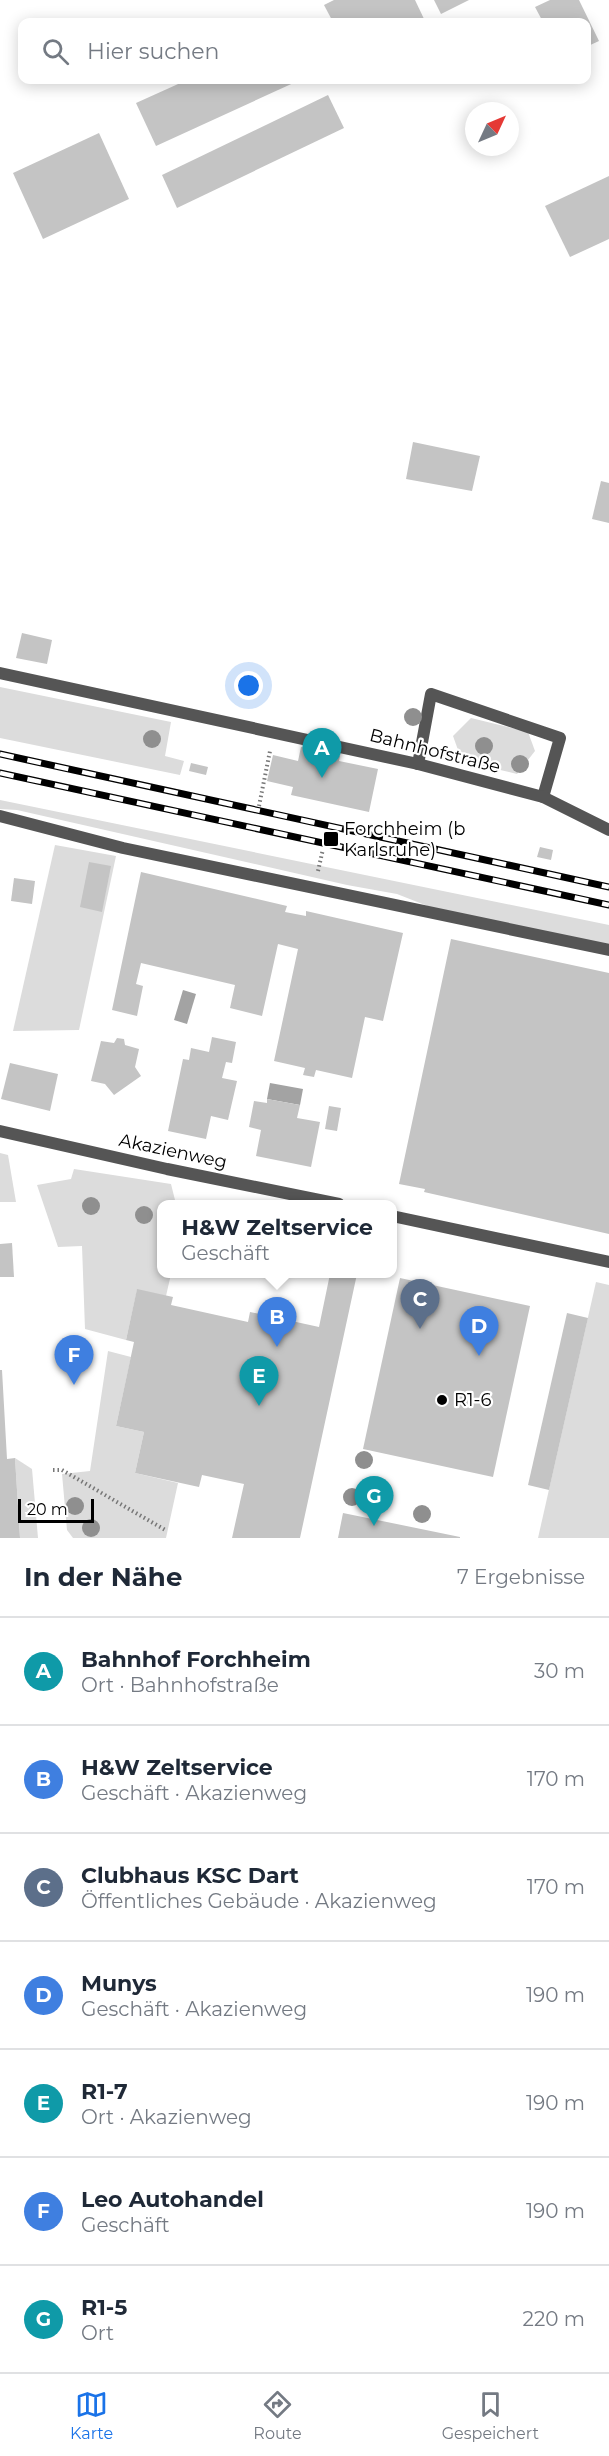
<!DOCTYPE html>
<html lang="de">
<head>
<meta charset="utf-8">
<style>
	body { margin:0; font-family:Montserrat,sans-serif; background:#f2f2f3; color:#1f2937 }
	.compass { position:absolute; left:465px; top:102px; width:54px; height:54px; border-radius:50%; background:#fff; box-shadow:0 3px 15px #0003; rotate:46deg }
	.scale { position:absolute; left:18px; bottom:15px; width:76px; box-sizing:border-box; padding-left:6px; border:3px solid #000; border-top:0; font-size:16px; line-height:21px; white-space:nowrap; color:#000; -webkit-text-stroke:4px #fff; paint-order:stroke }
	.you { position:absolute; left:249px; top:686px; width:21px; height:21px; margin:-15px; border:4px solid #fff; border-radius:50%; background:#1a73e8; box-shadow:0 0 0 9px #1a73e833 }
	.badge { display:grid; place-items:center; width:39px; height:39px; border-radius:50%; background:#1a73e8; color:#fff; font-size:20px; font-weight:700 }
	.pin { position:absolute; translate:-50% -50px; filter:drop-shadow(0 2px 3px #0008) }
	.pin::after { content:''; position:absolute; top:32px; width:21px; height:18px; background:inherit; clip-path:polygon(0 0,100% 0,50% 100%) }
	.popup { position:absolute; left:157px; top:1200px; width:240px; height:78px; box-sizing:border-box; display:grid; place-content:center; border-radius:12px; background:#fff; filter:drop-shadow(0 2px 4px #0005); font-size:20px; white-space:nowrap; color:#747a83 }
	.popup b { font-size:22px; color:#1f2937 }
	.popup::after { content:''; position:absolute; left:50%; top:100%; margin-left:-12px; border:12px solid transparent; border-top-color:#fff }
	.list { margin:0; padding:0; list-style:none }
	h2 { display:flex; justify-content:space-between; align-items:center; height:78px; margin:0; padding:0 24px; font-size:26px }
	h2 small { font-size:20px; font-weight:400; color:#747a83 }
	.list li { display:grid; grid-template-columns:39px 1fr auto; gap:18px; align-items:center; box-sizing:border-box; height:108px; padding:0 24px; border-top:2px solid #e0e1e3 }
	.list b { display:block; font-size:22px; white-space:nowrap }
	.list p { margin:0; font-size:20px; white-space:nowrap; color:#747a83 }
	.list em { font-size:20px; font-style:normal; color:#747a83 }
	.icon { flex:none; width:33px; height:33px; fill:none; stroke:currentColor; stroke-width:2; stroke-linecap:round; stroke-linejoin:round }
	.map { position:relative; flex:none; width:609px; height:1538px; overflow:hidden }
	.search { position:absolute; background:#fff; box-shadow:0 3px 15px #0003; left:18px; right:18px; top:18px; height:66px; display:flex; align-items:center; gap:15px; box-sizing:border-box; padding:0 21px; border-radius:12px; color:#747a83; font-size:22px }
	.sheet { height:834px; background:#fff }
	nav { display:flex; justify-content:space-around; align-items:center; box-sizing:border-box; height:84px; border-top:2px solid #e0e1e3; background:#fff; font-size:16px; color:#747a83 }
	nav a { display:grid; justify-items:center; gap:3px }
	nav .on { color:#1a73e8 }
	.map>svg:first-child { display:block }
	.green { fill:#dcdcdc }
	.water { fill:#a3a3a3 }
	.building { fill:#c4c4c4 }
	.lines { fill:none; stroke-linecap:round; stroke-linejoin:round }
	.path { stroke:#777; stroke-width:4; stroke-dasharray:1.5 3; stroke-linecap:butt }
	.lane { stroke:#555; stroke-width:12 }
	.street { stroke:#555; stroke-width:12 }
	.rail-casing { stroke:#000; stroke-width:7 }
	.rail { stroke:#fff; stroke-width:4.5; stroke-dasharray:14; stroke-linecap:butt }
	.tree { fill:#8f8f8f }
	.poi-dot { fill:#000; stroke:#fff; stroke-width:2 }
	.labels { text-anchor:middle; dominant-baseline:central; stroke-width:4.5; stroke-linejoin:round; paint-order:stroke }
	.street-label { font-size:18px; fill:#000; stroke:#fff }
	.poi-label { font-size:18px; fill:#000; stroke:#fff; text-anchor:start }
</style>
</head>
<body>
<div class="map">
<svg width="609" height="1538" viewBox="0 0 609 1538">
	<rect width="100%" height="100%" fill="#fff"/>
	<g class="green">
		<polygon points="0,687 171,722 165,756 184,761 180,775 0,738"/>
		<polygon points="471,718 528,732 535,751 517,774 462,761 453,736"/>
		<polygon points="0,800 609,925 609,948 448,914 397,894 347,885 17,810 0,809"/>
		<polygon points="55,845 116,856 79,1030 13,1031"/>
		<polygon points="0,1153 8,1155 16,1202 0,1202"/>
		<polygon points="74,1169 171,1184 176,1204 162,1204 162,1274 171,1274 166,1296 137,1290 126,1340 85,1329 82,1246 58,1247 37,1185 71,1179"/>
		<polygon points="596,1282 609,1285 609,1538 538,1538"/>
		<polygon points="108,1351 131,1357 116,1426 144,1432 135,1473 178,1483 166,1538 73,1538 67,1530 62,1474 90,1471"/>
		<polygon points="15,1458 32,1469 38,1538 20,1538"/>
	</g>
	<g class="water">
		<polygon points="183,990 196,994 187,1024 174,1020"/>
		<polygon points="270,1083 303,1089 300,1105 267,1099"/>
	</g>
	<g class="building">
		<polygon points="334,0 415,0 425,21 421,22 333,22 324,5"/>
		<polygon points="434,0 469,0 441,14"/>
		<polygon points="550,0 579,0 599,41 586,47 586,22 543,22 535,7"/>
		<polygon points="187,80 300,80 156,146 136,103"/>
		<polygon points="328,95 344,128 177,208 162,175"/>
		<polygon points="99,133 129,199 43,239 13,173"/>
		<polygon points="609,176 609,239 570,257 545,206"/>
		<polygon points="413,442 480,456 472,491 406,479"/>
		<polygon points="601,481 609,483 609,523 592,519"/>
		<polygon points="22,633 52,640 47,664 16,658"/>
		<polygon points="301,747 340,756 339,761 378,769 369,812 291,795 293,787 267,781 273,755 298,761"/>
		<polygon points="191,763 208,767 206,775 189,771"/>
		<polygon points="540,847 553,850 551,860 537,857"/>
		<polygon points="89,862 111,866 102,912 80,907"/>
		<polygon points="141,872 287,906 285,912 306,916 306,911 403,933 383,1021 365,1017 352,1078 316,1070 314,1077 303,1075 305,1068 274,1061 298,949 278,944 262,1016 230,1008 235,985 141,963 136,984 143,986 137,1016 112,1010"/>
		<polygon points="14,878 35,881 32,904 11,901"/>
		<polygon points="451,939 609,973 609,1234 424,1192 425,1189 399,1184"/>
		<polygon points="212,1037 236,1042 232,1063 226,1062 222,1078 237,1081 228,1120 211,1116 206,1139 168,1131 183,1059 189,1060 191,1048 209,1052"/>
		<polygon points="117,1038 124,1039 125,1045 139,1049 135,1067 141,1076 114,1095 105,1084 91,1081 101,1041 114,1043"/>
		<polygon points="10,1063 58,1074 50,1111 1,1099"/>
		<polygon points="267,1099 300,1105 297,1118 320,1122 311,1167 256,1156 261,1130 249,1127 254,1101 267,1103"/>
		<polygon points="329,1106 341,1108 337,1131 325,1129"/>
		<polygon points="12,1243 14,1277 0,1277 0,1244"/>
		<polygon points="330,1274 357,1274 300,1538 232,1538 244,1484 202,1475 199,1487 135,1473 144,1432 116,1426 134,1342 126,1340 137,1289 173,1297 171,1305 248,1322 250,1312 319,1327"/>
		<polygon points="400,1278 530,1306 493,1477 363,1449"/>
		<polygon points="567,1313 588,1318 549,1490 528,1485"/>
		<polygon points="0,1370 2,1370 7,1459 15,1458 20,1538 0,1538"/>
		<polygon points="343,1513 460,1537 460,1538 338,1538"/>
	</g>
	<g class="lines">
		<g class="path">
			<polyline points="259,806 270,751"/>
			<polyline points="318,871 323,849"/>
			<polyline points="53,1470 62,1470 167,1531"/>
		</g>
		<g class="lane">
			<polyline points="418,764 431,694 560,738 543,797"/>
			<polyline points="0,816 123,848 609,950"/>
		</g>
		<g class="street">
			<polyline points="0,673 418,764 543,797 609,830"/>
			<polyline points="0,1131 167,1169 339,1204"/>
			<polyline points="392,1216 609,1262"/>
		</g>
		<g class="rail-casing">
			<g id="rail">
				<polyline points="0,754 609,887"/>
				<polyline points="0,773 609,905"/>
			</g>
		</g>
		<use href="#rail" class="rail"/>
	</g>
	<g class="tree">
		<circle cx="413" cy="717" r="9"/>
		<circle cx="152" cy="739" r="9"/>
		<circle cx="484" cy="746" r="9"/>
		<circle cx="520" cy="764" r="9"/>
		<circle cx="91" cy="1206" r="9"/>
		<circle cx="144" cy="1215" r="9"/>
		<circle cx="364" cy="1460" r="9"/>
		<circle cx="352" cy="1497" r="9"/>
		<circle cx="75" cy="1506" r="9"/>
		<circle cx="422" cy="1514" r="9"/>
		<circle cx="91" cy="1528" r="9"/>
	</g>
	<g class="poi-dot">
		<rect x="323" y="831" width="16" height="16" rx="3"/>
		<circle cx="442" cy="1400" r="6"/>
	</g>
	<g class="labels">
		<g class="street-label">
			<text transform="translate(435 751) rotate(14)">Bahnhofstraße</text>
			<text transform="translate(173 1151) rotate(12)">Akazienweg</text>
		</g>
		<g class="poi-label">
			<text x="344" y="829">Forchheim (b<tspan x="344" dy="21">Karlsruhe)</tspan></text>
			<text x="454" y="1400">R1-6</text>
		</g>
	</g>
</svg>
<svg class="compass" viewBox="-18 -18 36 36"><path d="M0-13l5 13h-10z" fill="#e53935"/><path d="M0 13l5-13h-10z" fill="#747a83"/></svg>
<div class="scale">20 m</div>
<div class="you"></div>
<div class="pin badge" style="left:322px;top:778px;background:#0f9aa8">A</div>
<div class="pin badge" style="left:277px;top:1347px;background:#3f7fe0">B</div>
<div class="popup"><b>H&amp;W Zeltservice</b>Geschäft</div>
<div class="pin badge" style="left:420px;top:1329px;background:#5c6f8a">C</div>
<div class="pin badge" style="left:479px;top:1356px;background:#3f7fe0">D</div>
<div class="pin badge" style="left:259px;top:1406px;background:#0f9aa8">E</div>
<div class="pin badge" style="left:74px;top:1385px;background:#3f7fe0">F</div>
<div class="pin badge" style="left:374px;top:1526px;background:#0f9aa8">G</div>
<div class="search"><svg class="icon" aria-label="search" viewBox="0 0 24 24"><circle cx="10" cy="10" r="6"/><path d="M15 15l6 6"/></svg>Hier suchen</div>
</div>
<section class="sheet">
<h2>In der Nähe<small>7 Ergebnisse</small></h2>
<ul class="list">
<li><span class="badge" style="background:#0f9aa8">A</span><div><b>Bahnhof Forchheim</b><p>Ort · Bahnhofstraße</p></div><em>30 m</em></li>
<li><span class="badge" style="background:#3f7fe0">B</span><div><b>H&amp;W Zeltservice</b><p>Geschäft · Akazienweg</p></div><em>170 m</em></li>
<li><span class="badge" style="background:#5c6f8a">C</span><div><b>Clubhaus KSC Dart</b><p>Öffentliches Gebäude · Akazienweg</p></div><em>170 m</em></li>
<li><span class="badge" style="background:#3f7fe0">D</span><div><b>Munys</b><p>Geschäft · Akazienweg</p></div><em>190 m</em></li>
<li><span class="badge" style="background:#0f9aa8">E</span><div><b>R1-7</b><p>Ort · Akazienweg</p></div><em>190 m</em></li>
<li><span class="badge" style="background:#3f7fe0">F</span><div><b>Leo Autohandel</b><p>Geschäft</p></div><em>190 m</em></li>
<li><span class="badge" style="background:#0f9aa8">G</span><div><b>R1-5</b><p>Ort</p></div><em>220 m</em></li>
</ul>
</section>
<nav>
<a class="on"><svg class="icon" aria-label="map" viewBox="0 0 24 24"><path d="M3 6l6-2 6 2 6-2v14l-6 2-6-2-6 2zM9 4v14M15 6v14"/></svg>Karte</a>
<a><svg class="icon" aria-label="directions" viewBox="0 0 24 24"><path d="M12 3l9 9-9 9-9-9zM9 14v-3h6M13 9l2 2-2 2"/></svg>Route</a>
<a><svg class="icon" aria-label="saved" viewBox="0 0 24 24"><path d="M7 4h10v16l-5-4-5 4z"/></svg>Gespeichert</a>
</nav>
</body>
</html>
